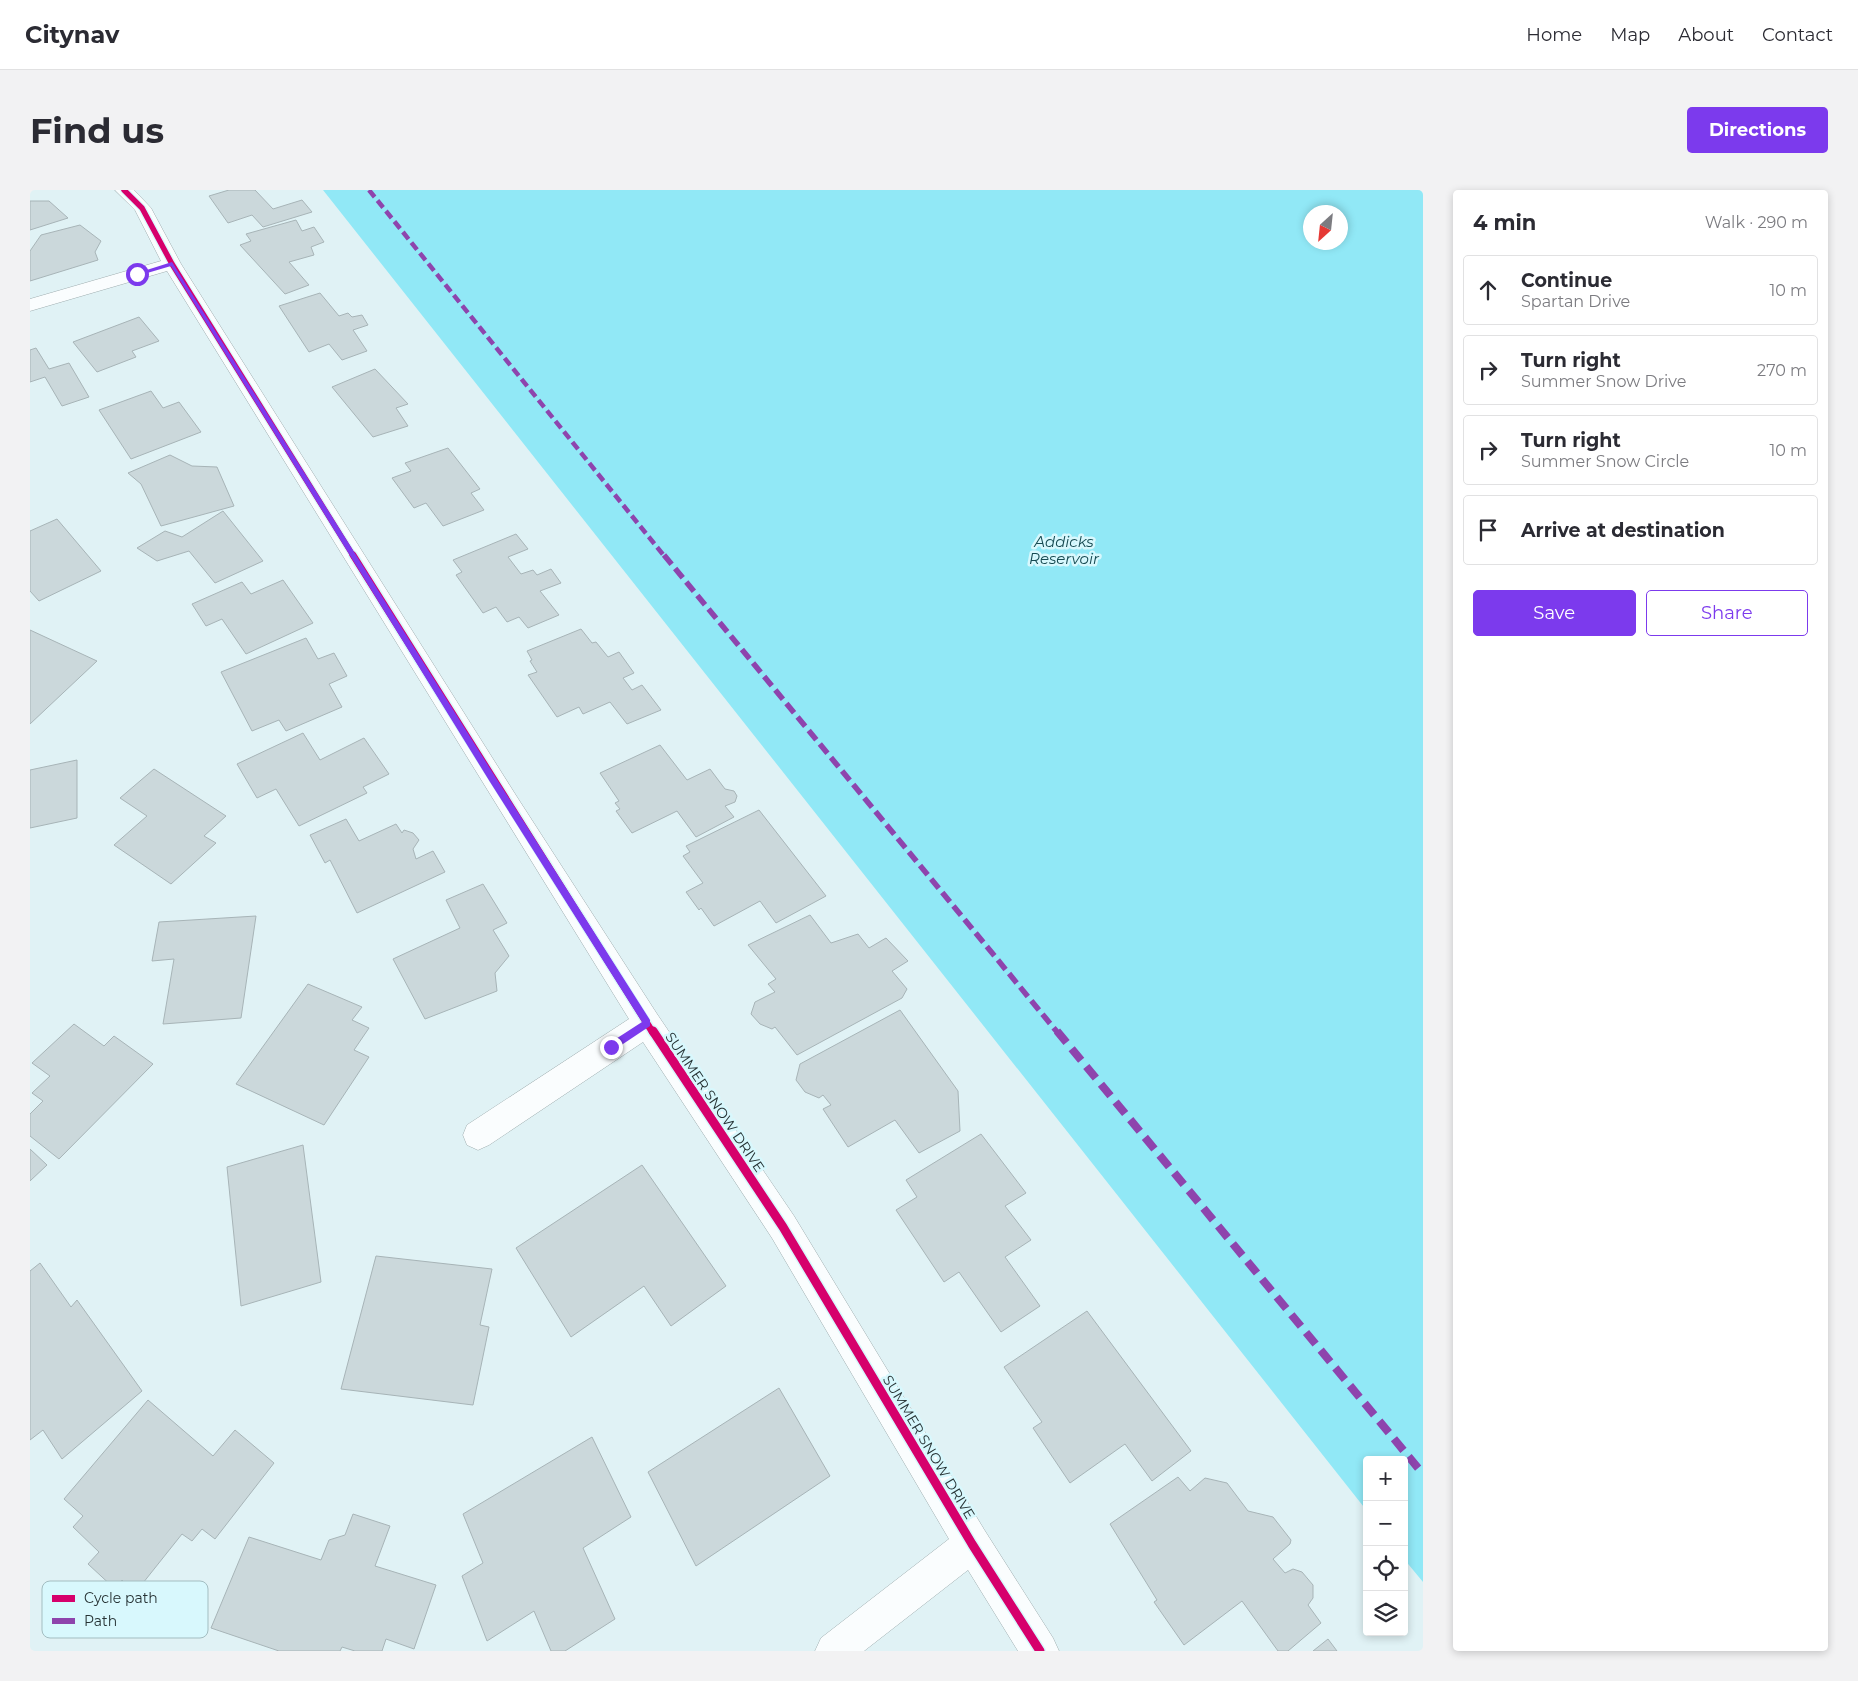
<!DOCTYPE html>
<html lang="en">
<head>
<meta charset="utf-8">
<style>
	body { margin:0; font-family:Montserrat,sans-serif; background:#f2f2f3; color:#2b2b33 }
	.controls { position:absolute; right:15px; bottom:15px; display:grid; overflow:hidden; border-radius:5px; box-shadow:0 2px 8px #0003 }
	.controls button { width:45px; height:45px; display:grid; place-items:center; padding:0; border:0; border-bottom:1px solid #e1e1e2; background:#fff; color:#2b2b33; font:25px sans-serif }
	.compass { position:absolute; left:1273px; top:15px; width:45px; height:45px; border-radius:50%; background:#fff; box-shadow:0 2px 8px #0003; rotate:207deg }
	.stop { position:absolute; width:15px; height:15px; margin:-11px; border:4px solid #7c3aed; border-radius:50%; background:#fff }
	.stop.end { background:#7c3aed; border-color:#fff; box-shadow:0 1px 5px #0008 }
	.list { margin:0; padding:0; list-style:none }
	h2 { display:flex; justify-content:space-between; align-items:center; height:65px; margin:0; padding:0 20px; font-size:21px }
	h2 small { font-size:16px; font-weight:400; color:#7c7c81 }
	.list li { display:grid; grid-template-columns:32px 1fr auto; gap:15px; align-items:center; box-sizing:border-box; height:70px; margin:0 10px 10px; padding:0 10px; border:1px solid #e1e1e2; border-radius:5px }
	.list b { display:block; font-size:19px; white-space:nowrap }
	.list p { margin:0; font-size:16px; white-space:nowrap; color:#7c7c81 }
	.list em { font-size:16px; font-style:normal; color:#7c7c81 }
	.actions { display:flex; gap:10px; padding:15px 20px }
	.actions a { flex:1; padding:11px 0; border:1px solid #7c3aed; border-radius:5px; text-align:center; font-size:18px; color:#7c3aed }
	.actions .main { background:#7c3aed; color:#fff }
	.icon { flex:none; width:28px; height:28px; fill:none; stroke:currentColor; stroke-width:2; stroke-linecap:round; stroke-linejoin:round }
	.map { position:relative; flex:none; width:1393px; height:1461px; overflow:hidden; border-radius:5px }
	header { display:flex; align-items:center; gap:30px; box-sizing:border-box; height:70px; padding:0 25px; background:#fff; border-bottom:1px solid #e1e1e2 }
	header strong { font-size:24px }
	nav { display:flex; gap:28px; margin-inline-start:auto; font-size:18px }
	.intro { display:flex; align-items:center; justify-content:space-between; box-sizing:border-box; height:120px; padding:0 30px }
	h1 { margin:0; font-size:35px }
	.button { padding:12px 22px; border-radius:5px; background:#7c3aed; color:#fff; font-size:18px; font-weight:700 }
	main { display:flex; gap:30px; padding:0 30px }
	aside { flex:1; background:#fff; border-radius:5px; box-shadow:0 2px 8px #0003 }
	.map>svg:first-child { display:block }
	.water { fill:#91e8f6; fill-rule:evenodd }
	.building { fill:#cbd8db; stroke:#a7b4b7 }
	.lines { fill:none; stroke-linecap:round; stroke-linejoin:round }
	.minor-casing { stroke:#9fadaf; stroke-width:1 }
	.minor { fill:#fafdfe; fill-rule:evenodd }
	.quiet-far2 { stroke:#8e44ad; stroke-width:4.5; stroke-dasharray:9 4.5; stroke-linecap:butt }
	.quiet-far1 { stroke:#8e44ad; stroke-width:5.5; stroke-dasharray:12 5.5; stroke-linecap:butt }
	.quiet { stroke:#8e44ad; stroke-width:8; stroke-dasharray:15 8; stroke-linecap:butt }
	.cycleway-far2-casing { stroke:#d8f8fd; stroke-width:8 }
	.cycleway-far1-casing { stroke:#d8f8fd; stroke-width:10 }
	.cycleway-casing { stroke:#d8f8fd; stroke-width:12 }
	.cycleway-far2 { stroke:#d6006c; stroke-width:5.5 }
	.cycleway-far1 { stroke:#d6006c; stroke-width:7 }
	.cycleway { stroke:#d6006c; stroke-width:9 }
	.route { fill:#7c3aed }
	.labels { text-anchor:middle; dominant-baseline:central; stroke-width:5; stroke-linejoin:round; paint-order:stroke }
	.street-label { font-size:14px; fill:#263234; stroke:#d8f8fd }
	.water-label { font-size:15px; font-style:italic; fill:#164a52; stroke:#d8f8fd }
	.key { fill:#d8f8fd; stroke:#a3bdc1; stroke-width:1 }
	.key-label { font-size:14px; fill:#263234 }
</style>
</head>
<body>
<header>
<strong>Citynav</strong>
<nav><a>Home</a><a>Map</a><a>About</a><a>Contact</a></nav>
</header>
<div class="intro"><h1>Find us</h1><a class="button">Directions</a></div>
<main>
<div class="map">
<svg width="1393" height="1461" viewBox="0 0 1393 1461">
	<rect width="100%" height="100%" fill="#e0f2f5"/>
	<path class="water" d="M293,0H1393V1392L1374,1369V1270H1337V1321ZM1280,22H1310V52H1280Z"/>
	<g class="building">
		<polygon points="199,0 225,0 243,19 272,10 282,22 233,37 222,25 198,33 179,6"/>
		<polygon points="0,11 19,11 38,28 0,40"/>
		<polygon points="266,30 272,41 284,37 294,52 281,57 284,65 259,72 279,95 255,104 210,55 221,51 216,44"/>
		<polygon points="50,35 71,51 65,62 68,70 0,91 0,61 11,45"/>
		<polygon points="290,103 309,126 318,123 322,127 332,125 338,135 323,140 337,161 312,170 299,154 279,162 249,116"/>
		<polygon points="109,127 129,151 102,161 106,167 67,182 43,152"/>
		<polygon points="6,158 19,179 39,173 59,207 32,216 15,187 0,192 0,160"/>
		<polygon points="345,179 378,214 366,218 378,236 343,247 302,197"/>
		<polygon points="121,201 133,218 149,212 171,242 101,269 69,220"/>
		<polygon points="418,258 450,299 441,303 454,320 413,336 396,313 384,318 362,288 381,281 375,273"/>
		<polygon points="140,265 162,276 187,277 204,316 131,336 111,294 98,283"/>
		<polygon points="193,321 233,371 185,393 159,361 127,371 107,358 135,341 152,347"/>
		<polygon points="27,329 71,381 9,411 0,401 0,341"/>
		<polygon points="486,344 498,359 478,367 491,384 503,380 507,385 521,379 531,393 510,401 529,425 498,438 489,427 477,432 466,417 453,423 426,385 432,382 423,370"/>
		<polygon points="253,390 283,433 216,464 192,429 176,436 162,414 212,392 221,404"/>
		<polygon points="551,439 562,453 566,452 578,467 589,462 604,483 593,488 602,500 612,495 631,520 597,534 580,512 553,524 549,517 527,527 498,485 507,482 500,471 502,470 497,461"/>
		<polygon points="0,440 67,471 0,534"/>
		<polygon points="276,448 288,469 304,463 317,486 299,494 312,517 256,541 249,530 222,541 191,482"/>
		<polygon points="273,543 290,570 334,548 359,584 333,597 337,603 269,636 246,599 227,608 207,574"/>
		<polygon points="630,555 657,590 680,579 695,599 704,601 707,606 705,612 695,616 704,627 666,647 647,621 602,643 586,621 590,619 585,613 589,611 570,583"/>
		<polygon points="47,570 47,628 0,638 0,580"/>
		<polygon points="124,579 196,626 174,646 186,653 141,694 84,655 117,626 90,608"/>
		<polygon points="729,620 796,706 746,733 730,711 684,736 671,718 669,720 656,702 673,693 653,666 660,662 656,656"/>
		<polygon points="316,629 329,651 366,634 372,643 374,640 383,643 389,650 383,659 386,669 403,661 415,682 327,723 300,670 295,673 280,645"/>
		<polygon points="453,694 477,733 463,740 479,766 465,783 467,801 395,829 363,769 430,738 416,710"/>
		<polygon points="780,725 801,753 828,744 839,758 856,748 878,771 862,781 877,799 872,808 767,865 745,837 742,839 730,834 721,824 725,812 745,802 738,794 746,789 718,755"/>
		<polygon points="226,726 211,828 133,834 144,769 122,771 129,732"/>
		<polygon points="278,794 332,817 322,830 339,838 324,860 339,867 294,935 206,894"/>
		<polygon points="870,820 928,901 930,941 889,963 865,930 818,957 793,919 801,915 793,905 789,908 775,902 766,890 770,874"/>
		<polygon points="44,834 74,856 84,846 123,874 29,969 0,946 0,924 13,911 2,903 20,886 2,873"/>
		<polygon points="951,944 996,1003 975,1016 1001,1050 975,1067 1010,1116 971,1142 929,1082 914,1092 866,1020 887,1007 876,990"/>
		<polygon points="273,955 291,1092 211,1116 197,977"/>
		<polygon points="0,959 17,975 0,991"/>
		<polygon points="612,975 696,1096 641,1136 614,1096 541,1147 486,1058"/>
		<polygon points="346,1066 462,1079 450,1135 459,1137 443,1215 311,1199"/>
		<polygon points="10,1073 41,1117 47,1110 112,1201 32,1269 13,1240 0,1250 0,1081"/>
		<polygon points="1057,1121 1161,1261 1122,1291 1095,1254 1040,1293 1003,1238 1012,1232 974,1177"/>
		<polygon points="749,1198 800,1286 666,1376 618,1282"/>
		<polygon points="118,1210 183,1266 205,1240 244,1273 185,1349 172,1339 162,1351 152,1344 105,1403 92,1390 85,1399 58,1374 69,1362 43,1337 53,1326 34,1309"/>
		<polygon points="562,1247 601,1327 553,1358 585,1429 535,1461 521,1461 504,1421 457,1451 432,1386 453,1373 433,1324"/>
		<polygon points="1148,1287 1160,1301 1175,1288 1197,1293 1218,1321 1243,1327 1261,1350 1260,1354 1243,1369 1255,1383 1263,1379 1272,1382 1283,1395 1283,1408 1278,1415 1291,1433 1258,1461 1248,1461 1212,1411 1154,1455 1124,1412 1127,1410 1080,1334"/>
		<polygon points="323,1324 360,1336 345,1376 406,1395 384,1459 356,1449 352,1461 325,1461 312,1457 310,1461 249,1461 181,1438 219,1347 291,1370 299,1350 315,1345"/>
		<polygon points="1298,1449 1307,1461 1283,1461"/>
	</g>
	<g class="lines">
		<g class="minor-casing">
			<polygon id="minor" points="85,0 104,0 121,18 151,74 487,607 627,824 764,1026 955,1341 1023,1448 1029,1461 988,1461 938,1380 834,1461 785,1461 791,1448 919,1349 742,1048 613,852 459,955 448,960 437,955 433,945 437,935 599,829 137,81 0,121 0,109 131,71 105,20"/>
		</g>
		<use href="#minor" class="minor"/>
		<polyline class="quiet-far2" points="339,0 635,367"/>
		<polyline class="quiet-far1" points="634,365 1028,843"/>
		<polyline class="quiet" points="1027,841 1393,1284"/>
		<g class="cycleway-far2-casing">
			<polyline id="cycleway-far2" points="94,0 112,18 142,74 324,367"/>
		</g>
		<g class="cycleway-far1-casing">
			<polyline id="cycleway-far1" points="323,365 623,843"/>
		</g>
		<g class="cycleway-casing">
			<polyline id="cycleway" points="623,841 753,1037 942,1354 1010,1461"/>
		</g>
		<use href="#cycleway-far2" class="cycleway-far2"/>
		<use href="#cycleway-far1" class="cycleway-far1"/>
		<use href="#cycleway" class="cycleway"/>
	</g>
	<polygon class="route" points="142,72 466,588 620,830 620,836 584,860 578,860 578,854 612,832 460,592 141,76 107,86 104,84"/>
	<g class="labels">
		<g class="street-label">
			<text transform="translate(685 912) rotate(56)">SUMMER SNOW DRIVE</text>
			<text transform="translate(899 1257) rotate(59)">SUMMER SNOW DRIVE</text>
		</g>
		<g class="water-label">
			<text x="1034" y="351">Addicks<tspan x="1034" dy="17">Reservoir</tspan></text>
		</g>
	</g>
	<rect x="12" y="1391" width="166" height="57" rx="8" class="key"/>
	<rect x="22" y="1405" width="23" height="7" fill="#d6006c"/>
	<rect x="22" y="1428" width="23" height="6" fill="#8e44ad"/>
	<g class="key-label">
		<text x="54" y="1413">Cycle path</text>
		<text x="54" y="1436">Path</text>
	</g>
</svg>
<div class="controls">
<button>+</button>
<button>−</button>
<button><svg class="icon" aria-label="locate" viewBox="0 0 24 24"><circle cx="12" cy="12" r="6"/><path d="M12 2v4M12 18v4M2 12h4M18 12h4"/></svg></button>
<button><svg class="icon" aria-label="layers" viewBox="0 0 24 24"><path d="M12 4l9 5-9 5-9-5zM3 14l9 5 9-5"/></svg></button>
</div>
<svg class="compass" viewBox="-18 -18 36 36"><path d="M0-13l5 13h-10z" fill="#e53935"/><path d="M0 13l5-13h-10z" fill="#7c7c81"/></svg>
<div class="stop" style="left:107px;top:84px"></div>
<div class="stop end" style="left:581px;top:857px"></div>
</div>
<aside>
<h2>4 min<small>Walk · 290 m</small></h2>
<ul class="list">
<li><svg class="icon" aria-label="ahead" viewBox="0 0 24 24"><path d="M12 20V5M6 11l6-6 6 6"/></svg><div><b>Continue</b><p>Spartan Drive</p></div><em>10 m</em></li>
<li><svg class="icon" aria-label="right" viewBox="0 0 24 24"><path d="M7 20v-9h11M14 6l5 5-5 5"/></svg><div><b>Turn right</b><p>Summer Snow Drive</p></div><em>270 m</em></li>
<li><svg class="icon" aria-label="right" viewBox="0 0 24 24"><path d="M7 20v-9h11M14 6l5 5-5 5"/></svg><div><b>Turn right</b><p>Summer Snow Circle</p></div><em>10 m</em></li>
<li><svg class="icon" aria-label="arrive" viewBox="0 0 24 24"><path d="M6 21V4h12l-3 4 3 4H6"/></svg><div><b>Arrive at destination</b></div></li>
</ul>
<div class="actions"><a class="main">Save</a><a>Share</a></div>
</aside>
</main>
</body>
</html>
